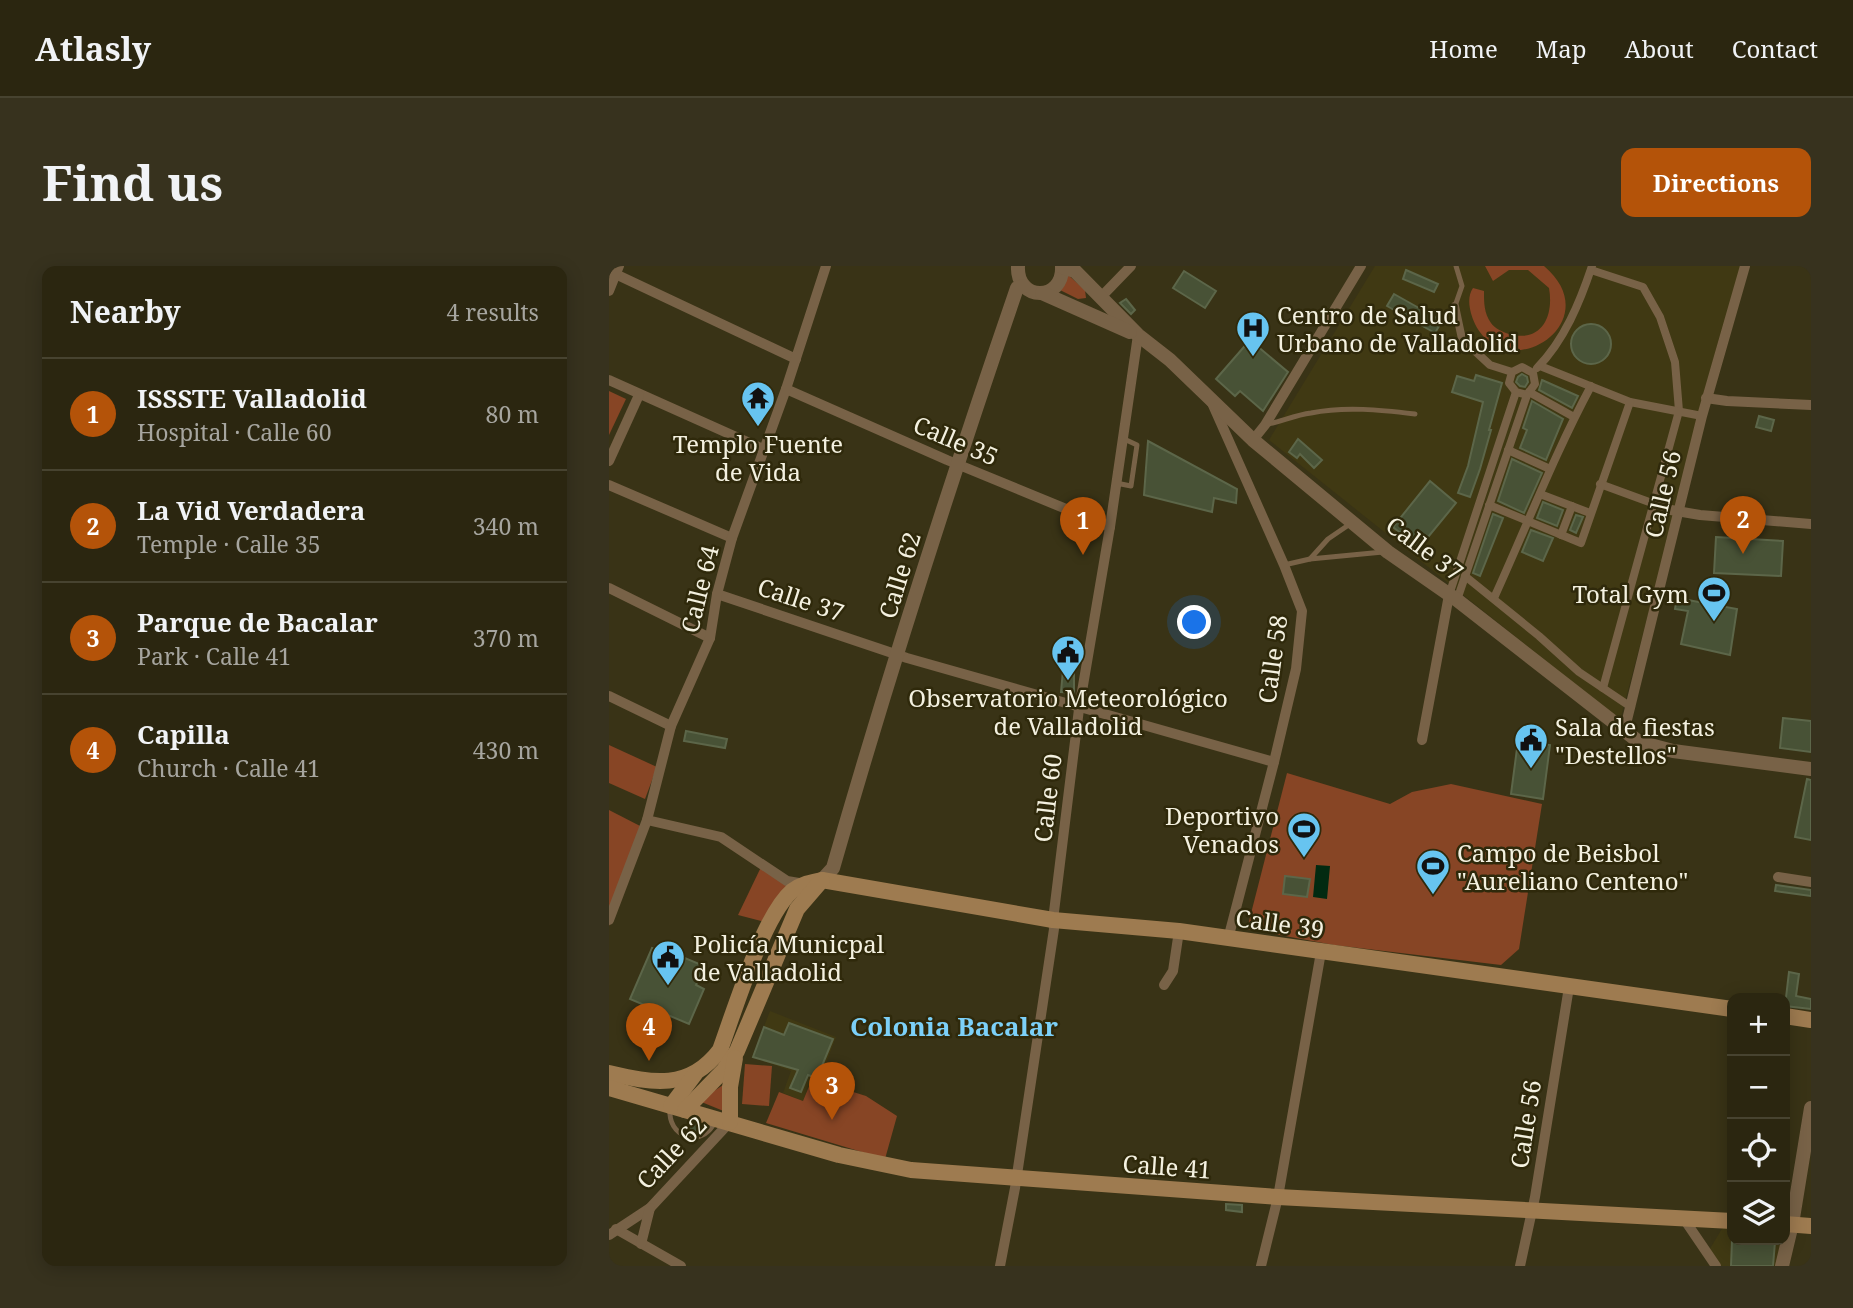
<!DOCTYPE html>
<html lang="en">
<head>
<meta charset="utf-8">
<style>
	body { margin:0; font-family:"Noto Serif",serif; background:#37321e; color:#f1f3f6 }
	.controls { position:absolute; right:21px; bottom:21px; display:grid; overflow:hidden; border-radius:14px; box-shadow:0 4px 18px #0003 }
	.controls button { width:63px; height:63px; display:grid; place-items:center; padding:0; border:0; border-bottom:2px solid #474330; background:#2b2610; color:#f1f3f6; font:35px sans-serif }
	.you { position:absolute; left:586px; top:357px; width:24px; height:24px; margin:-18px; border:5px solid #fff; border-radius:50%; background:#1a73e8; box-shadow:0 0 0 10px #1a73e833 }
	.badge { display:grid; place-items:center; width:46px; height:46px; border-radius:50%; background:#b45309; color:#fff; font-size:23px; font-weight:700 }
	.pin { position:absolute; translate:-50% -58px; filter:drop-shadow(0 2px 4px #0008) }
	.pin::after { content:''; position:absolute; top:37px; width:24px; height:21px; background:inherit; clip-path:polygon(0 0,100% 0,50% 100%) }
	.list { margin:0; padding:0; list-style:none }
	h2 { display:flex; justify-content:space-between; align-items:center; height:91px; margin:0; padding:0 28px; font-size:30px }
	h2 small { font-size:23px; font-weight:400; color:#a6a59f }
	.list li { display:grid; grid-template-columns:46px 1fr auto; gap:21px; align-items:center; box-sizing:border-box; height:112px; padding:0 28px; border-top:2px solid #474330 }
	.list b { display:block; font-size:26px; white-space:nowrap }
	.list p { margin:0; font-size:23px; white-space:nowrap; color:#a6a59f }
	.list em { font-size:23px; font-style:normal; color:#a6a59f }
	.icon { flex:none; width:38px; height:38px; fill:none; stroke:currentColor; stroke-width:2; stroke-linecap:round; stroke-linejoin:round }
	.map { position:relative; flex:none; width:1202px; height:1000px; overflow:hidden; border-radius:14px }
	header { display:flex; align-items:center; gap:42px; box-sizing:border-box; height:98px; padding:0 35px; background:#2b2610; border-bottom:2px solid #474330 }
	header strong { font-size:33px }
	nav { display:flex; gap:38px; margin-inline-start:auto; font-size:24px }
	.intro { display:flex; align-items:center; justify-content:space-between; box-sizing:border-box; height:168px; padding:0 42px }
	h1 { margin:0; font-size:49px }
	.button { padding:18px 32px; border-radius:14px; background:#b45309; color:#fff; font-size:24px; font-weight:700 }
	main { display:flex; gap:42px; padding:0 42px }
	aside { flex:1; background:#2b2610; border-radius:14px; box-shadow:0 4px 18px #0003 }
	.map>svg:first-child { display:block }
	.built { fill:#403913 }
	.green { fill:#874525 }
	.water { fill:#022a11 }
	.building { fill:#485236; stroke:#5c6649; stroke-width:2 }
	.lines { fill:none; stroke-linecap:round; stroke-linejoin:round }
	.service { stroke:#786247; stroke-width:5 }
	.pedestrian { stroke:#786247; stroke-width:8 }
	.minor { stroke:#786247; stroke-width:10 }
	.tertiary { stroke:#786247; stroke-width:14 }
	.secondary { stroke:#9e7b50; stroke-width:16 }
	.labels { text-anchor:middle; dominant-baseline:central; stroke-width:5; stroke-linejoin:round; paint-order:stroke }
	.poi-label { font-size:24px; fill:#f4f1e0; stroke:#2f290b; text-anchor:start }
	.street-label { font-size:24px; fill:#f4f1e0; stroke:#2f290b }
	.neighbourhood-label { font-size:26px; font-weight:bold; fill:#7cd0f8; stroke:#2f290b }
</style>
</head>
<body>
<header>
<strong>Atlasly</strong>
<nav><a>Home</a><a>Map</a><a>About</a><a>Contact</a></nav>
</header>
<div class="intro"><h1>Find us</h1><a class="button">Directions</a></div>
<main>
<aside>
<h2>Nearby<small>4 results</small></h2>
<ul class="list">
<li><span class="badge">1</span><div><b>ISSSTE Valladolid</b><p>Hospital · Calle 60</p></div><em>80 m</em></li>
<li><span class="badge">2</span><div><b>La Vid Verdadera</b><p>Temple · Calle 35</p></div><em>340 m</em></li>
<li><span class="badge">3</span><div><b>Parque de Bacalar</b><p>Park · Calle 41</p></div><em>370 m</em></li>
<li><span class="badge">4</span><div><b>Capilla</b><p>Church · Calle 41</p></div><em>430 m</em></li>
</ul>
</aside>
<div class="map">
<svg width="1202" height="1000" viewBox="0 0 1202 1000">
	<rect width="100%" height="100%" fill="#393316"/>
	<g class="built">
		<polygon points="766,0 1132,0 1011,454 660,174"/>
		<polygon points="161,745 227,771 210,815 203,813 194,835 174,827 182,805 143,791"/>
		<polygon points="1114,961 1123,962 1123,974 1176,974 1170,1000 1109,1000 1099,986"/>
	</g>
	<g class="green">
		<path d="M876,0H935C1001,56 898,122 866,58C861,47 857,32 864,22L875,25C875,37 875,47 882,57C885,62 894,66 900,68C933,77 945,50 940,22L919,4H900L884,15Z"/>
		<polygon points="458,8 476,24 477,32 469,33 447,22"/>
		<polygon points="0,125 17,133 0,169"/>
		<polygon points="0,479 48,501 36,533 0,517"/>
		<polygon points="678,507 781,538 803,526 842,518 933,538 910,683 892,699 725,679 638,663"/>
		<polygon points="0,544 35,562 0,660"/>
		<polygon points="153,599 178,615 181,627 160,657 129,649"/>
		<polygon points="136,798 163,800 160,840 133,838"/>
		<polygon points="203,813 257,830 288,850 276,893 157,857 170,826 194,835"/>
		<polygon points="114,819 117,846 90,835"/>
	</g>
	<polygon class="water" points="707,599 721,600 718,633 704,631"/>
	<g class="building">
		<polygon points="797,4 829,18 825,26 794,13"/>
		<polygon points="575,5 607,25 596,42 564,22"/>
		<polygon points="785,28 833,55 826,67 778,40"/>
		<polygon points="517,33 526,44 522,48 511,37"/>
		<circle cx="982" cy="78" r="20"/>
		<polygon points="641,74 679,106 654,145 631,125 626,130 607,113"/>
		<polygon points="913,108 918,111 919,116 916,121 911,120 907,116 909,111"/>
		<polygon points="867,109 893,117 880,164 882,164 871,203 861,231 849,227 859,200 874,136 843,126 848,110 865,115"/>
		<polygon points="933,114 969,130 963,142 930,124"/>
		<polygon points="923,135 954,153 937,194 911,182 918,164 914,162"/>
		<polygon points="1150,150 1165,154 1162,165 1147,161"/>
		<polygon points="689,173 713,194 705,202 691,188 688,192 680,186"/>
		<polygon points="539,175 628,223 627,237 605,232 603,246 535,229"/>
		<polygon points="903,193 933,207 915,247 889,235"/>
		<polygon points="821,215 847,237 810,282 784,261"/>
		<polygon points="934,236 954,244 948,260 928,252"/>
		<polygon points="884,248 894,252 871,310 864,307"/>
		<polygon points="967,249 974,251 967,267 961,264"/>
		<polygon points="922,264 944,272 934,295 913,286"/>
		<polygon points="1107,271 1174,275 1172,310 1105,307"/>
		<polygon points="1068,332 1128,343 1121,389 1072,378 1079,345 1066,343"/>
		<polygon points="454,404 465,406 465,427 452,426"/>
		<polygon points="1174,452 1202,455 1202,486 1171,482"/>
		<polygon points="77,465 118,473 116,482 75,475"/>
		<polygon points="909,475 941,479 934,533 902,528"/>
		<polygon points="1198,513 1202,514 1202,574 1186,571"/>
		<polygon points="676,610 701,613 698,631 674,628"/>
		<polygon points="1167,619 1202,624 1202,630 1166,625"/>
		<polygon points="43,682 75,695 76,692 95,700 87,719 95,723 80,758 21,733"/>
		<polygon points="1180,706 1190,708 1187,730 1202,733 1202,743 1176,740"/>
		<polygon points="180,757 224,773 208,812 199,809 192,826 181,822 189,804 144,791 155,761 175,769"/>
		<polygon points="80,856 92,860 91,864 83,866 76,864"/>
		<polygon points="617,938 633,939 633,946 617,944"/>
		<polygon points="1123,974 1166,976 1164,1000 1122,1000"/>
	</g>
	<g class="lines">
		<g class="service">
			<polyline points="846,40 853,20 847,0"/>
			<path d="M659,158C673,155 687,149 702,147C736,140 772,144 806,148"/>
			<polyline points="507,217 522,220 528,179 513,172"/>
			<polyline points="741,258 719,273 701,293 774,286"/>
			<polyline points="675,299 701,293"/>
			<path d="M61,843C60,856 66,866 78,871C91,873 100,867 106,856"/>
		</g>
		<g class="pedestrian">
			<polyline points="982,4 1034,21 1051,51 1066,96 1070,145 994,422"/>
			<polyline points="846,40 853,73 881,99 903,106 913,101 924,107 926,118 918,129 907,126 900,117 903,106"/>
			<polyline points="931,100 1021,136 1093,150"/>
			<path d="M928,102C955,75 971,36 983,0"/>
			<polyline points="920,126 965,151"/>
			<polyline points="899,184 941,203"/>
			<polyline points="991,218 1062,244"/>
			<polyline points="931,228 981,247"/>
			<polyline points="880,239 972,277 1021,136"/>
			<polyline points="952,269 963,240"/>
			<polyline points="856,310 930,370 970,406 1022,441"/>
			<polyline points="840,329 907,126"/>
			<path d="M885,332C917,262 945,189 982,120"/>
			<polyline points="848,334 918,129"/>
		</g>
		<g class="minor">
			<polyline points="0,5 187,93"/>
			<polyline points="0,25 10,0"/>
			<polyline points="492,31 522,0"/>
			<polyline points="0,114 154,183"/>
			<polyline points="177,123 338,194 501,261"/>
			<polyline points="1097,132 1118,135 1202,139"/>
			<polyline points="603,137 675,299 693,345 687,403 665,496 619,673"/>
			<polyline points="644,174 656,159 752,0"/>
			<polyline points="0,195 30,129"/>
			<polyline points="0,219 123,272"/>
			<polyline points="1062,244 1091,249 1202,258"/>
			<polyline points="0,322 101,372"/>
			<polyline points="108,328 298,392 665,496"/>
			<polyline points="0,430 62,460"/>
			<polyline points="1015,466 1093,150 1136,0"/>
			<polyline points="813,474 840,329"/>
			<polyline points="38,554 112,571 178,615 196,618"/>
			<polyline points="1169,611 1202,616"/>
			<polyline points="0,654 38,554 62,460 101,372 108,328 123,272 177,123 217,0"/>
			<polyline points="555,719 564,705 570,665"/>
			<polyline points="1075,953 1107,1000"/>
			<polyline points="7,963 72,1000"/>
			<polyline points="0,969 41,942 121,856"/>
			<polyline points="32,978 41,942"/>
			<polyline points="391,1000 406,922 445,663 444,654 470,443 501,261 529,69"/>
			<polyline points="652,1000 669,931 712,686"/>
			<polyline points="911,1000 926,931 960,721"/>
		</g>
		<g class="tertiary">
			<path d="M409,0C407,36 455,36 453,0"/>
			<polyline points="453,1 466,5 529,69 561,94 644,174 779,286 848,334 1030,476 1064,485 1202,503"/>
			<polyline points="433,27 521,66"/>
			<path d="M213,614L224,602C280,407 342,214 408,22L415,20"/>
			<polyline points="1173,1000 1183,958 1202,842"/>
		</g>
		<g class="secondary">
			<polyline points="1176,750 1202,754"/>
			<path d="M0,807C43,817 80,825 111,784C125,746 154,650 183,625C193,618 202,616 213,614L444,654L570,665L1123,743"/>
			<polyline points="0,822 230,889 302,904 669,931 1123,955"/>
			<polyline points="62,840 86,808"/>
			<polyline points="76,844 115,804 128,785 188,643 213,614"/>
			<polyline points="121,856 121,821 126,792"/>
			<polyline points="1176,958 1202,960"/>
		</g>
	</g>
	<defs>
		<g id="hospital-pin" transform="scale(1.75)"><path d="M0 17L-7.5 6A9.5 9.5 0 1 1 7.5 6Z" fill="#67c4f0" stroke="#2f290b"/><path d="M-5-5h3v3.5h4V-5h3V5h-3V1.5h-4V5h-3Z" fill="#111"/></g>
		<g id="temple-pin" transform="scale(1.75)"><path d="M0 17L-7.5 6A9.5 9.5 0 1 1 7.5 6Z" fill="#67c4f0" stroke="#2f290b"/><path d="M0-6L5-2H3V0L6.5 2.5H4V6H1.5V3h-3V6H-4V2.5H-6.5L-3 0V-2H-5Z" fill="#111"/></g>
		<g id="stadium-pin" transform="scale(1.75)"><path d="M0 17L-7.5 6A9.5 9.5 0 1 1 7.5 6Z" fill="#67c4f0" stroke="#2f290b"/><path d="M0-5a6.5 5 0 1 0 0 10a6.5 5 0 1 0 0-10ZM-3.5-1.8h7v3.6h-7Z" fill="#111"/></g>
		<g id="civic-pin" transform="scale(1.75)"><path d="M0 17L-7.5 6A9.5 9.5 0 1 1 7.5 6Z" fill="#67c4f0" stroke="#2f290b"/><path d="M-.6-6.5H3V-4.5H.6V-3L4-1V1h2V6H-6V1h2V-1L-.6-3ZM-1.2 2.5V6h2.4V2.5Z" fill="#111"/></g>
	</defs>
	<g fill-rule="evenodd">
		<use href="#hospital-pin" x="644" y="62"/>
		<use href="#temple-pin" x="149" y="132"/>
		<use href="#stadium-pin" x="1105" y="327"/>
		<use href="#civic-pin" x="459" y="386"/>
		<use href="#civic-pin" x="922" y="474"/>
		<use href="#stadium-pin" x="695" y="563"/>
		<use href="#stadium-pin" x="824" y="600"/>
		<use href="#civic-pin" x="59" y="691"/>
	</g>
	<g class="labels">
		<g class="poi-label">
			<text x="668" y="48">Centro de Salud<tspan x="668" dy="28">Urbano de Valladolid</tspan></text>
			<text x="149" y="177" text-anchor="middle">Templo Fuente<tspan x="149" dy="28">de Vida</tspan></text>
			<text x="1080" y="327" text-anchor="end">Total Gym</text>
			<text x="459" y="431" text-anchor="middle">Observatorio Meteorológico<tspan x="459" dy="28">de Valladolid</tspan></text>
			<text x="946" y="460">Sala de fiestas<tspan x="946" dy="28">"Destellos"</tspan></text>
			<text x="670" y="549" text-anchor="end">Deportivo<tspan x="670" dy="28">Venados</tspan></text>
			<text x="848" y="586">Campo de Beisbol<tspan x="848" dy="28">"Aureliano Centeno"</tspan></text>
			<text x="84" y="677">Policía Municpal<tspan x="84" dy="28">de Valladolid</tspan></text>
		</g>
		<g class="street-label">
			<text transform="translate(347 174) rotate(23)">Calle 35</text>
			<text transform="translate(1053 228) rotate(-77)">Calle 56</text>
			<text transform="translate(816 282) rotate(37)">Calle 37</text>
			<text transform="translate(290 309) rotate(-73)">Calle 62</text>
			<text transform="translate(90 323) rotate(-76)">Calle 64</text>
			<text transform="translate(192 333) rotate(18)">Calle 37</text>
			<text transform="translate(663 393) rotate(-82)">Calle 58</text>
			<text transform="translate(438 532) rotate(-83)">Calle 60</text>
			<text transform="translate(671 657) rotate(8)">Calle 39</text>
			<text transform="translate(916 858) rotate(-81)">Calle 56</text>
			<text transform="translate(62 886) rotate(-47)">Calle 62</text>
			<text transform="translate(558 900) rotate(4)">Calle 41</text>
		</g>
		<g class="neighbourhood-label">
			<text x="345" y="760">Colonia Bacalar</text>
		</g>
	</g>
</svg>
<div class="controls">
<button>+</button>
<button>−</button>
<button><svg class="icon" aria-label="locate" viewBox="0 0 24 24"><circle cx="12" cy="12" r="6"/><path d="M12 2v4M12 18v4M2 12h4M18 12h4"/></svg></button>
<button><svg class="icon" aria-label="layers" viewBox="0 0 24 24"><path d="M12 4l9 5-9 5-9-5zM3 14l9 5 9-5"/></svg></button>
</div>
<div class="you"></div>
<div class="pin badge" style="left:474px;top:289px">1</div>
<div class="pin badge" style="left:1134px;top:288px">2</div>
<div class="pin badge" style="left:223px;top:854px">3</div>
<div class="pin badge" style="left:40px;top:795px">4</div>
</div>
</main>
</body>
</html>
